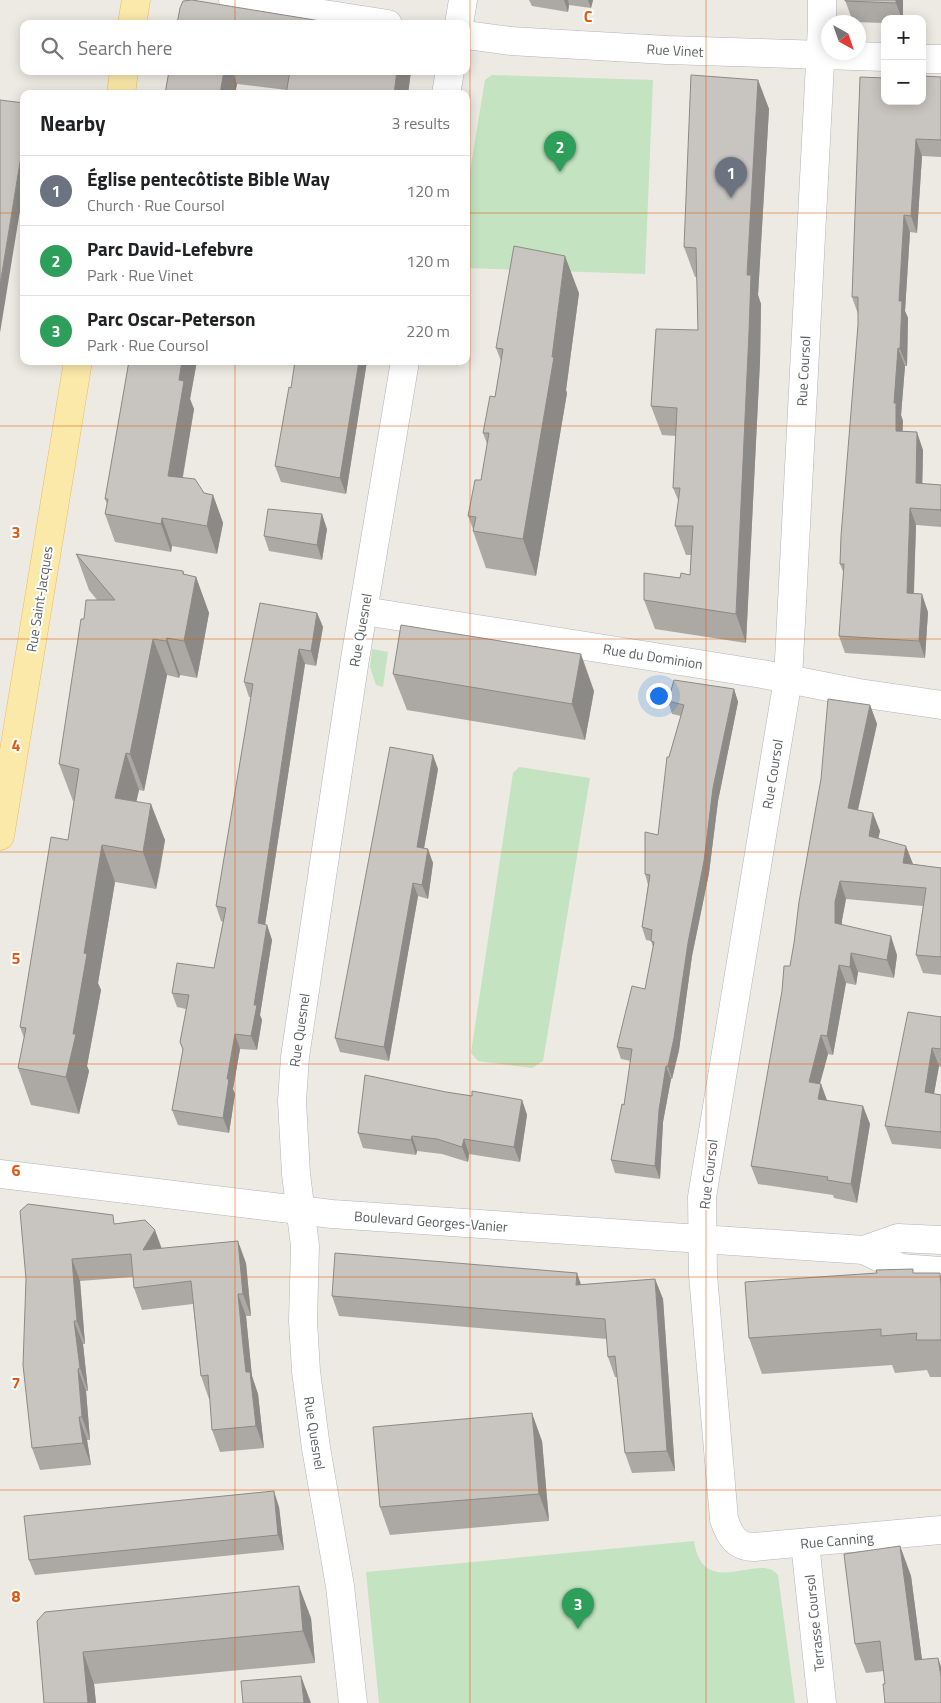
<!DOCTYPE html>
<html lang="en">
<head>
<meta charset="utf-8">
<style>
	body { margin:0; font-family:"Titillium Web",sans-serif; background:#f2f2f2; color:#202124 }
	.controls { position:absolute; right:15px; top:15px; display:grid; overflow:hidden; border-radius:10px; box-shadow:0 2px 12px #0003 }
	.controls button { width:45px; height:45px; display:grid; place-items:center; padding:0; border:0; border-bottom:1px solid #e0e0e0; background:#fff; color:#202124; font:25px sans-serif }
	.compass { position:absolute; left:821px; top:15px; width:45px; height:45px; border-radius:50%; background:#fff; box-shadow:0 2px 12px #0003; rotate:140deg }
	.you { position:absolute; left:658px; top:695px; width:18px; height:18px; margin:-12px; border:4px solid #fff; border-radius:50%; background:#1a73e8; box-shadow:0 0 0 8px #1a73e833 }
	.badge { display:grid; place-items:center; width:32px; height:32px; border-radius:50%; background:#7c3aed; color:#fff; font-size:16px; font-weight:700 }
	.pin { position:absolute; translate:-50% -41px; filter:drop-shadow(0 1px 2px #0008) }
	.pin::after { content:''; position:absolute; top:26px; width:18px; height:15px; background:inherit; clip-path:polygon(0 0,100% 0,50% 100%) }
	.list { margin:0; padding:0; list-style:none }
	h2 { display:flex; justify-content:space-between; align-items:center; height:65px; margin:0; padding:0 20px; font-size:21px }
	h2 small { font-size:16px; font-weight:400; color:#757577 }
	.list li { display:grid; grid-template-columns:32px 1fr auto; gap:15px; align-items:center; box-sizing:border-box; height:70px; padding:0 20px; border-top:1px solid #e0e0e0 }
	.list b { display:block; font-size:19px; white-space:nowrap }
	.list p { margin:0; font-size:16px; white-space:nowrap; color:#757577 }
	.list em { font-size:16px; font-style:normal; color:#757577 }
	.icon { flex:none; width:28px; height:28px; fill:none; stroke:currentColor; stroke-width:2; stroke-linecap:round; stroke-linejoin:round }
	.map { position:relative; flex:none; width:941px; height:1703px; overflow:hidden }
	.search { position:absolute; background:#fff; box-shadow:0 2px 12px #0003; left:20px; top:20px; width:450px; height:55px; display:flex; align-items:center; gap:12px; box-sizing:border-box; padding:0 18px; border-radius:10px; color:#757577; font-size:19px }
	.panel { position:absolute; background:#fff; box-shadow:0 2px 12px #0003; left:20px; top:90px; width:450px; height:275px; border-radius:10px }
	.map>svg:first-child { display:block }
	.green { fill:#c3e3c1 }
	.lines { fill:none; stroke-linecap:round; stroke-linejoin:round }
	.minor-casing { stroke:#b0b4b8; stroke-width:29 }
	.major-casing { stroke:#eabb5f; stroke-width:29 }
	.minor { stroke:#fff; stroke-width:28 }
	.major { stroke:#fbe9aa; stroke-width:28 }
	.wall { fill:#aca9a5 }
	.shaded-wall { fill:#8c8a86 }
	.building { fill:#c8c5c0; stroke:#8c8a86 }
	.grid { fill:none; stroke:#e15910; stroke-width:1; stroke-opacity:0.55 }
	.labels { text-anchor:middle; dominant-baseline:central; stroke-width:4; stroke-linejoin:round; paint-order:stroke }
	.street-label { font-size:14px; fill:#5b5f63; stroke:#fff }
	.grid-label { font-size:16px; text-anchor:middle; font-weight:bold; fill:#e15910; stroke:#fff; stroke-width:4; stroke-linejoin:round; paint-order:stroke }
</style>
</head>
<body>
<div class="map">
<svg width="941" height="1703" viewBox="0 0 941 1703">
	<rect width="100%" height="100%" fill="#edeae3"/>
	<g class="green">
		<polygon points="492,75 653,80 645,274 466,268 466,196 485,80"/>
		<polygon points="372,649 388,652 383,687 376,685 370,667"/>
		<polygon points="519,767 590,778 543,1061 532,1068 478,1061 471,1053 513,773"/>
		<path d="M694,1541C703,1602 760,1551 778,1575L795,1703H379L366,1572Z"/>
	</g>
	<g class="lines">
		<g class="minor-casing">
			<g id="minor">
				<polyline points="233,0 388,24"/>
				<path d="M822,0V25L788,679L702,1197L703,1275L724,1519C729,1535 736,1547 754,1547L941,1530"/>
				<polyline points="459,24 463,0"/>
				<polyline points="466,35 510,41 667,50 885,57"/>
				<polyline points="922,59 941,59"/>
				<polyline points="446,94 450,71"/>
				<polyline points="364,611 762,674 859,693 941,705"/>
				<polyline points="0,1174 332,1214 864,1250 901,1268 941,1271"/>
				<polyline points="864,1250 898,1238 941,1240"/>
				<polyline points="805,1543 822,1703"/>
				<polyline points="353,1703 340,1586 316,1448 306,1371 303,1321 305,1246 296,1174 292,1101 295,1057 324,863 355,659 405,361"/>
			</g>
		</g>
		<g class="major-casing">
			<g id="major">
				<polyline points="132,24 136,0"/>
				<polyline points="121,94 124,71"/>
				<polyline points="0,836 78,361"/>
			</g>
		</g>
		<use href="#minor" class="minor"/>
		<use href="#major" class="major"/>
	</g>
	<g class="wall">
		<polygon points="529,0 593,0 591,8 569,5 568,12 532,6"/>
		<polygon points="845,0 903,0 903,19 885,19 885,23 853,22"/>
		<polygon points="169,71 411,71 408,94 286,94 287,90 237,84 235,94 165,94"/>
		<polygon points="941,77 941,157 922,156 917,233 910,232 905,311 908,318 907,366 905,366 901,415 903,421 902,432 923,450 922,484 941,485 941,527 916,525 914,594 928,612 925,658 845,653 839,636 844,574 840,564 858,325 858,314 852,297 885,101"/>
		<polygon points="758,80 769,109 758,295 761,304 760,361 746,643 655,629 644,600 680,578 690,575 691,555 686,555 675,526 679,502 673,488 676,436 662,435 651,406 698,330 697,277 695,277 684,247"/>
		<polygon points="579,293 566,390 567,393 536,576 486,568 473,531 473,529 468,516 481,480 487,444 483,433 495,397 501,361 496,348"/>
		<polygon points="129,361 197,361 190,399 194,409 183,477 204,493 213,495 223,523 217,554 172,546 171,552 115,542 105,514 107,504 105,499"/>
		<polygon points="367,361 346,494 281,482 275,466 291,388"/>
		<polygon points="327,529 322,560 269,551 264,536"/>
		<polygon points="76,554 183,571 184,574 196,577 209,613 197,678 180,675 179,678 167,675 144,791 139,790 136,801 165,840 160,871 156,889 115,882 98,983 101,990 87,1066 89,1071 79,1114 31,1105 18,1068 24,1038 20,1027 68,840 74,801 73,801 59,764 84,619 97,600 89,590"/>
		<polygon points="317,613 323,627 316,666 305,664 265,925 267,925 272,940 260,1015 262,1020 257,1050 240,1049 233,1089 235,1094 229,1133 178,1125 172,1110 183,1051 180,1042 186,1009 177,1007 172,993 214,968 223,922 221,921 216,906 251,697 249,697 244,682"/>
		<polygon points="393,674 594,691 585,740 407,710"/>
		<polygon points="734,689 738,702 718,801 709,873 692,956 679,1050 672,1079 671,1079 663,1122 660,1179 615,1173 611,1160 624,1105 631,1061 621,1059 617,1047 645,989 653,947 651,941 646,940 642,927 648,885 645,874 658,835 669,757 681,716 672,714 668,701"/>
		<polygon points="870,705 877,724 858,810 880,831 878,838 913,864 941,868 941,975 923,973 916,955 923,906 846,899 842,920 842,925 897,955 894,978 858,972 856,985 846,983 833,1055 828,1054 820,1084 821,1084 827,1101 870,1124 857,1203 834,1198 833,1195 758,1184 751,1166 790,966"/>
		<polygon points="438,769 424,848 433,863 428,899 418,896 389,1061 340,1052 335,1038"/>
		<polygon points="941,1017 941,1067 939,1066 934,1094 941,1095 941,1149 892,1144 885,1126"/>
		<polygon points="446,1092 472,1096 522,1100 527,1115 520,1162 469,1154 468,1162 442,1154 417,1151 416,1155 363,1148 358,1133"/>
		<polygon points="116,1224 161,1248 246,1263 251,1316 246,1316 251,1368 252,1376 258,1394 264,1448 220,1452 212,1430 210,1398 209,1399 201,1376 193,1304 142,1310 134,1288 133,1277 80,1281 85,1344 83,1344 88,1391 86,1391 90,1440 87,1440 91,1465 40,1470 32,1448 26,1279"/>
		<polygon points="914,1273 941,1275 941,1377 930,1377 927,1370 895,1373 892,1365 762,1374 749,1338"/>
		<polygon points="655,1279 663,1299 675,1471 632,1473 625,1453 617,1377 615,1377 608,1357 607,1339 339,1316 332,1296 581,1285"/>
		<polygon points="542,1441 549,1521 390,1535 380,1507"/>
		<polygon points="279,1507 284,1550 35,1575 29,1560"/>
		<polygon points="900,1546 911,1576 922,1660 885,1684 884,1671 866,1673 855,1644"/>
		<polygon points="311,1618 315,1663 94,1684 96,1703 44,1703 37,1621"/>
	</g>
	<g class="shaded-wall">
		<polygon points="564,0 568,0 569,5 568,12"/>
		<polygon points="588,0 593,0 591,8"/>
		<polygon points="896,0 903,0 903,19 902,19 896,3"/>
		<polygon points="224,71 232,71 237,84 235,94 220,94"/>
		<polygon points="397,71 411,71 408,94 394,94"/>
		<polygon points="758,80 769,109 758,295 761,304 760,361 746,643 736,614 747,275"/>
		<polygon points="24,138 24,186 0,333 0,285"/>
		<polygon points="916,139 922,156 917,233 911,216"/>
		<polygon points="904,215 910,232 905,311 908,318 907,366 900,349 899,301"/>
		<polygon points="565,256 579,293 566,390 567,393 536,576 523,539 552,357"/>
		<polygon points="898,348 905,366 901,415 903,421 902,449 896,431 894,403"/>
		<polygon points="182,361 197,361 190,399 194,409 178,504 168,476 179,380"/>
		<polygon points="359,361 367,361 346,494 340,478"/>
		<polygon points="917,432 923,450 922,500 916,483"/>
		<polygon points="213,495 223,523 217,554 207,526"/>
		<polygon points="910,508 916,525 913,611 907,593"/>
		<polygon points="322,514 327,529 322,560 317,545"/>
		<polygon points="162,518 172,546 171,552 161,524"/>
		<polygon points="183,571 192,596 196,577 209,613 197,678 184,641"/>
		<polygon points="922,594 928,612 925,658 919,641"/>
		<polygon points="317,613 323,627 316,666 311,651"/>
		<polygon points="167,638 180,675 179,678 166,641"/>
		<polygon points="153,639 167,675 144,791 130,754"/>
		<polygon points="299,649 305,664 263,938 258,923"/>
		<polygon points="581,654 594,691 585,740 572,704"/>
		<polygon points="734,689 738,702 718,801 709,873 692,956 679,1050 672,1079 668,1066 713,788"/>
		<polygon points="870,705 877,724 854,827 848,808"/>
		<polygon points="126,753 139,790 129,834 115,798"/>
		<polygon points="433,755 438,769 422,860 417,847"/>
		<polygon points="151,804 165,840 156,889 143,852"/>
		<polygon points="873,813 880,831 875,854 869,836"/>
		<polygon points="102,845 115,882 98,983 101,990 87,1066 89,1071 79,1114 66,1077 84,953"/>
		<polygon points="906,846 913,864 903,863"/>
		<polygon points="428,849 433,863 428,899 422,885"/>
		<polygon points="840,881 846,899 842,920 841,942 835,923 835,902"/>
		<polygon points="413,883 418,896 389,1061 384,1047"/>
		<polygon points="267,925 272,940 260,1015 262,1020 257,1050 251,1036 254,1005"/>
		<polygon points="891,936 897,955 894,978 887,960"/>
		<polygon points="851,953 858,972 856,985 850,967"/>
		<polygon points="839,965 846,983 833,1055 827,1036"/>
		<polygon points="235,1034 240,1049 233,1089 235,1094 229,1133 223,1118 227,1079"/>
		<polygon points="821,1035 828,1054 815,1101 809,1082"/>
		<polygon points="932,1048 939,1066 931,1110 925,1092"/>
		<polygon points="666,1066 671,1079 663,1122 660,1179 655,1166 659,1110"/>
		<polygon points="821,1084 828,1103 818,1099"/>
		<polygon points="522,1100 527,1115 520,1162 514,1147"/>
		<polygon points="863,1106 870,1124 857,1203 851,1184"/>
		<polygon points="412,1136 417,1151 416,1155 411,1140"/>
		<polygon points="464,1139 469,1154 468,1162 462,1147"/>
		<polygon points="155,1230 163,1252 143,1250"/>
		<polygon points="238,1241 246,1263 251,1316 243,1294"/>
		<polygon points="72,1259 80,1281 85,1344 77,1321"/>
		<polygon points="577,1273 584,1293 576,1285"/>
		<polygon points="655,1279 663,1299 675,1471 667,1451"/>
		<polygon points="238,1294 246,1316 252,1376 258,1394 264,1448 256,1426 246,1372"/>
		<polygon points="74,1321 83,1344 88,1391 80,1368"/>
		<polygon points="78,1369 86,1391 90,1440 82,1417"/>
		<polygon points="532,1413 542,1441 549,1521 539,1494"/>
		<polygon points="79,1417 87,1440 91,1465 83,1443"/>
		<polygon points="274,1491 279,1507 284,1550 278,1535"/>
		<polygon points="900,1546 911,1576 926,1690 915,1660"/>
		<polygon points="299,1586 311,1618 315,1663 303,1631"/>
		<polygon points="83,1652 94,1684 96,1703 88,1703"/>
		<polygon points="938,1658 941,1666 941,1678"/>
		<polygon points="301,1676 311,1703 304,1703"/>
	</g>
	<g class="building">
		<polygon points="192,0 339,24 177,24 180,8 183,1"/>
		<polygon points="845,0 896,0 896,3 845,1"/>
		<polygon points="169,71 224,71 220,94 165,94"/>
		<polygon points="290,71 397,71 394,94 345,94 341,93 341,94 286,94"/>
		<polygon points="691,75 758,80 747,275 751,275 749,332 736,614 644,600 644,573 680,578 681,573 690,575 693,526 675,526 680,488 673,488 677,408 651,406 656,329 698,330 696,248 684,247"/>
		<polygon points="922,76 941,77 941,140 916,139 911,216 904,215 899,301 902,301 900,349 898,348 894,403 896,403 896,431 917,432 916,483 941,485 941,510 910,508 907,593 922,594 919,641 839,636 844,564 840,564 841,536 858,325 858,297 852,297 860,77 885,78 885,101 922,101"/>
		<polygon points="0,100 24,103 24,138 0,285"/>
		<polygon points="514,246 565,256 552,357 554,357 523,539 473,531 476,517 468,516 475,480 481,480 489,433 483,433 490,396 495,397 503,349 496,348"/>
		<polygon points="129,361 182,361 179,380 184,381 168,476 195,479 204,493 213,495 207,526 162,518 161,524 105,514 108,499 105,499"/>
		<polygon points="295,361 359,361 340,478 275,466 289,387 291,388"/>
		<polygon points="268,509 322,514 317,545 264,536"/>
		<polygon points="76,554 183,571 183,574 196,577 184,641 167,638 166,641 153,639 130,754 126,753 115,798 151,804 143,852 102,845 84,953 87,954 73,1034 76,1034 66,1077 18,1068 26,1028 20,1027 51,837 68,840 79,769 59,764 81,619 84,619 86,600 115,600"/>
		<polygon points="260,603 317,613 311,651 299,649 287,728 258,923 267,925 254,1005 257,1005 251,1036 235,1034 227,1079 229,1079 223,1118 172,1110 183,1049 180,1042 189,995 172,993 177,963 214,968 226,908 216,906 253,684 244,682"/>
		<polygon points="401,625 581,654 572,704 393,674"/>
		<polygon points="674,680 734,689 713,788 704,861 688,943 674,1038 668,1066 666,1066 659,1110 655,1166 611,1160 622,1104 624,1105 632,1049 617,1047 632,986 645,989 654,942 651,941 652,930 642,927 650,875 645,874 645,832 658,835 667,757 669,757 684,705 668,701"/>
		<polygon points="828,699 870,705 848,808 873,813 869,836 906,846 903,863 941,868 941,957 916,955 926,888 840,881 835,902 835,923 891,936 887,960 851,953 850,967 839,965 827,1036 821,1035 809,1082 821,1084 818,1099 863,1106 851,1184 827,1180 828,1177 751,1166 782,991 784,966 790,966 794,943 799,902 821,779"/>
		<polygon points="390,747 433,755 417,847 428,849 422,885 413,883 384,1047 335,1038"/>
		<polygon points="908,1012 941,1017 941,1049 932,1048 925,1092 941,1095 941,1132 885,1126"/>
		<polygon points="365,1075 446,1092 472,1096 472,1091 522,1100 514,1147 464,1139 462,1147 437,1139 412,1136 411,1140 358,1133"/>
		<polygon points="28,1204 113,1215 114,1224 145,1220 155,1230 143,1250 238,1241 243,1294 238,1294 243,1346 246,1372 250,1372 256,1426 212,1430 208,1375 201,1376 191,1281 134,1288 131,1254 72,1259 77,1321 74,1321 80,1368 78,1369 82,1417 79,1417 83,1443 32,1448 23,1365 26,1279 20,1211"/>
		<polygon points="335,1253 577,1273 576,1285 655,1279 667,1451 625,1453 615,1356 608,1357 605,1319 332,1296"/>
		<polygon points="913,1269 913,1273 940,1273 941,1286 941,1340 916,1340 917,1333 881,1336 881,1329 749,1338 745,1282 877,1273 876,1270"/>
		<polygon points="532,1413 539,1494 380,1507 373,1427"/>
		<polygon points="274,1491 278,1535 29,1560 24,1516"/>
		<polygon points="900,1546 915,1660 938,1658 941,1677 941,1703 885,1703 883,1684 885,1684 880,1641 855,1644 844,1554"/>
		<polygon points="299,1586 303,1631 83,1652 88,1703 44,1703 37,1621 45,1612"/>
		<polygon points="301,1676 304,1703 243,1703 241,1681"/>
	</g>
	<path class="grid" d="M235,0V24M470,0V1703M706,0V1703M235,71V94M0,213H24M466,213H941M235,361V1703M0,426H941M0,639H941M0,852H941M0,1064H941M0,1277H941M0,1490H941"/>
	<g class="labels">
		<g class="street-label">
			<text transform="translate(675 50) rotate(3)">Rue Vinet</text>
			<text transform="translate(803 371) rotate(-87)">Rue Coursol</text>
			<text transform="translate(39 599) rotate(-81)">Rue Saint-Jacques</text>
			<text transform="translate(360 630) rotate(-80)">Rue Quesnel</text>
			<text transform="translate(653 656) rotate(9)">Rue du Dominion</text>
			<text transform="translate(772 774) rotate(-81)">Rue Coursol</text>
			<text transform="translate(299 1030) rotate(-82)">Rue Quesnel</text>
			<text transform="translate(708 1174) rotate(-83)">Rue Coursol</text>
			<text transform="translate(431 1221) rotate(4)">Boulevard Georges-Vanier</text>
			<text transform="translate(315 1433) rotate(81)">Rue Quesnel</text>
			<text transform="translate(837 1540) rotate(-5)">Rue Canning</text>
			<text transform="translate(814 1623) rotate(-96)">Terrasse Coursol</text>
		</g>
	</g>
	<g class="grid-label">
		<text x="588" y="22">C</text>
		<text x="16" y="538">3</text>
		<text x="16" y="751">4</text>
		<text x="16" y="964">5</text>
		<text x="16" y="1176">6</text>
		<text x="16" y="1389">7</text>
		<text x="16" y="1602">8</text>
	</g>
</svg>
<div class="controls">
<button>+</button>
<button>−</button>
</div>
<svg class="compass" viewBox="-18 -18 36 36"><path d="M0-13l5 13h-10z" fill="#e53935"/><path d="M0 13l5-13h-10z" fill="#757577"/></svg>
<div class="you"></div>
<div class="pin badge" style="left:731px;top:198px;background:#6b7280">1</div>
<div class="pin badge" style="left:560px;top:172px;background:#2e9e5b">2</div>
<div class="pin badge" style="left:578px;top:1629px;background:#2e9e5b">3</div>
<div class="search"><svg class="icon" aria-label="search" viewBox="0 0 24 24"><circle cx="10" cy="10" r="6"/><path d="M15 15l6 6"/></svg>Search here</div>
<section class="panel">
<h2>Nearby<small>3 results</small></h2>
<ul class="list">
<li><span class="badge" style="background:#6b7280">1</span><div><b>Église pentecôtiste Bible Way</b><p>Church · Rue Coursol</p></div><em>120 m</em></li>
<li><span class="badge" style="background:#2e9e5b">2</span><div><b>Parc David-Lefebvre</b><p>Park · Rue Vinet</p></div><em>120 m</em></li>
<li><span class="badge" style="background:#2e9e5b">3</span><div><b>Parc Oscar-Peterson</b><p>Park · Rue Coursol</p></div><em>220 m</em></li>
</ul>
</section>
</div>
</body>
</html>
